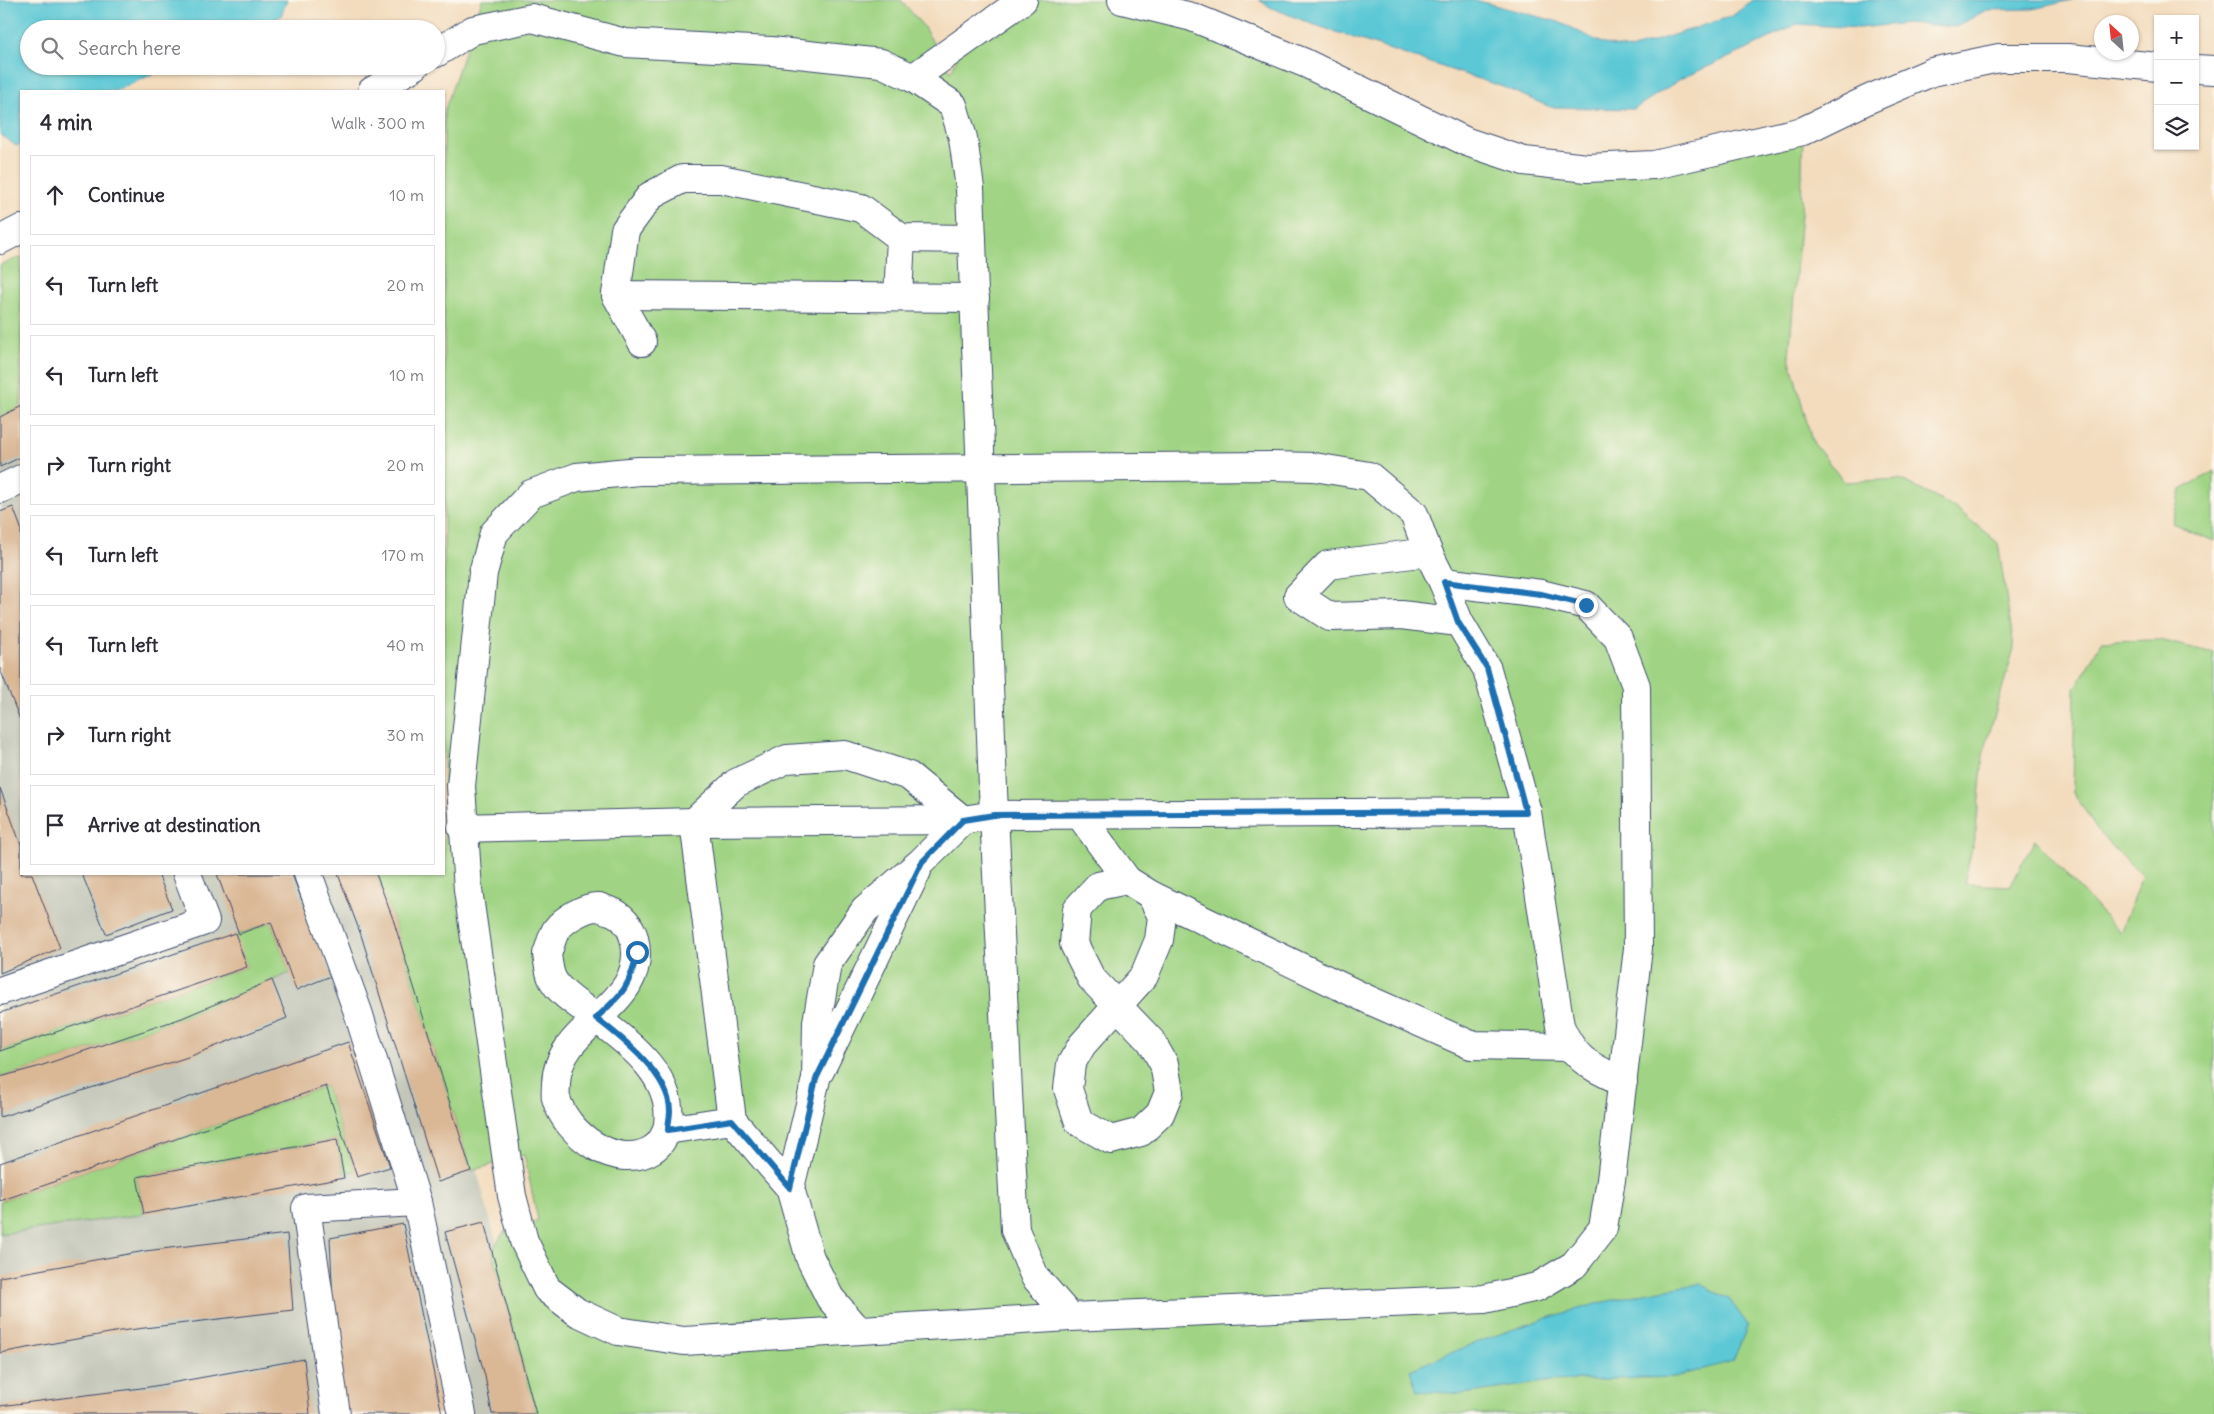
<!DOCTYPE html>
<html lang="en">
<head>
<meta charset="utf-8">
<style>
	body { margin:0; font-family:Delius,sans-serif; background:#f2f2f3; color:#2b2b33 }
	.controls { position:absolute; right:15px; top:15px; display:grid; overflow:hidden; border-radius:0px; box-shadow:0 1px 4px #0004 }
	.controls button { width:45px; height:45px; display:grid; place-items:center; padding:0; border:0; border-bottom:1px solid #e1e1e2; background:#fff; color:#2b2b33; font:25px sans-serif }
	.compass { position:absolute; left:2094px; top:15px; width:45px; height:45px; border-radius:50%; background:#fff; box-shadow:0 1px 4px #0004; rotate:333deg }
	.stop { position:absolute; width:15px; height:15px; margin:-11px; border:4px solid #1f6fb2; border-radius:50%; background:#fff }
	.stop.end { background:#1f6fb2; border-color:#fff; box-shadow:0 1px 5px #0008 }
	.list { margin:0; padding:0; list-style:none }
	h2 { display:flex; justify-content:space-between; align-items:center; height:65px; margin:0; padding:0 20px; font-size:21px }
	h2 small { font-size:16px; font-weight:400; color:#7c7c81 }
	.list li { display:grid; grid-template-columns:32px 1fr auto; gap:15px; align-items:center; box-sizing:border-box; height:80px; margin:0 10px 10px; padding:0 10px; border:1px solid #e1e1e2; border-radius:0px }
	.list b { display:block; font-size:19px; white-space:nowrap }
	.list em { font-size:16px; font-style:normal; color:#7c7c81 }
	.icon { flex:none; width:28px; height:28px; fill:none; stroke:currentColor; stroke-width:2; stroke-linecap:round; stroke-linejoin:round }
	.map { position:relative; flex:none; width:2214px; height:1414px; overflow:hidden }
	.search { position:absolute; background:#fff; box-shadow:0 1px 4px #0004; left:20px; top:20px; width:425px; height:55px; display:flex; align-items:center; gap:12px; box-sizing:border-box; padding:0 18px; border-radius:28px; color:#7c7c81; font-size:19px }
	.panel { position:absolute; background:#fff; box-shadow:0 1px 4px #0004; left:20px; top:90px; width:425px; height:785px; border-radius:0px }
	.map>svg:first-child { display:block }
	.industrial { fill:#c3c6b9 }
	.green { fill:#a0d484; stroke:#5e8271 }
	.water { fill:#5cc8d5; stroke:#3c7c9a }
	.building { fill:#dab795 }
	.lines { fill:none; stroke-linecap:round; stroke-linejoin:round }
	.minor-casing { stroke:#3b496c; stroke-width:30 }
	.minor { stroke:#fff; stroke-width:28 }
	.route { stroke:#1f6fb2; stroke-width:6 }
</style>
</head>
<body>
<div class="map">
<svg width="2214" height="1414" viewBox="0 0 2214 1414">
	<rect width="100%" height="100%" fill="#fbf7ec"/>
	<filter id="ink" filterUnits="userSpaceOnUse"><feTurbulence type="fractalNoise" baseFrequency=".02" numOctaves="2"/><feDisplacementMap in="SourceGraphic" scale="10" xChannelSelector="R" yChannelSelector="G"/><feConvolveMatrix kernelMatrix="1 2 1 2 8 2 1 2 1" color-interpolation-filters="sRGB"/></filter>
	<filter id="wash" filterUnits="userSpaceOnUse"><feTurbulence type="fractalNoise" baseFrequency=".0096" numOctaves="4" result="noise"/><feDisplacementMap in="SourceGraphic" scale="20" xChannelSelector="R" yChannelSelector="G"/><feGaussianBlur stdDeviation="1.12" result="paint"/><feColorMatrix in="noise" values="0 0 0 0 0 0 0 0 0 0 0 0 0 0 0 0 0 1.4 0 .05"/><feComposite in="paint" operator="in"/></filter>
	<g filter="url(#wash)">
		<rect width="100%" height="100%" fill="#f3dcbd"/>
		<polygon class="industrial" points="21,257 21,874 393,874 405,907 543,1414 0,1414 0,268"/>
		<g class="green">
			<polygon points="482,0 901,0 923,26 951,72 970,24 1023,0 1122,0 1467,142 1587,168 1803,131 1801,214 1789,356 1812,441 1844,482 1900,479 1957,509 1998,543 2014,648 1983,755 1976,830 1964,884 2010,886 2035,840 2120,933 2142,876 2101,835 2073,792 2075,689 2102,641 2159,640 2214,653 2214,1414 536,1414 492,1251 503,1233 538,1220 524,1155 471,1171 393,919 376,874 444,874 444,112"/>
			<polygon points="21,257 21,406 0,417 0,265"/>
			<polygon points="2214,471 2214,541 2172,523 2181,490"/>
			<polygon points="271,922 290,973 182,1018 37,1067 0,1077 0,1051 247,967 235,936"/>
			<polygon points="326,1086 355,1171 344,1173 337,1139 137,1177 144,1214 0,1234 0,1201"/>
		</g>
		<g class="water">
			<polygon points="0,0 287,0 281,16 254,29 29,29 29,66 171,66 115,91 21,91 21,144 16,146 0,134"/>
			<polygon points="1259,0 1475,0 1559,22 1604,44 1630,49 1732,16 1753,0 2072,0 2033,9 1986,10 1956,27 1908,23 1859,28 1797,24 1746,50 1682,78 1634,109 1550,107 1503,87 1312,24 1272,8"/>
			<path d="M1701,1284L1729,1299L1748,1325L1733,1361L1674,1377L1552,1381L1463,1394L1417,1391L1410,1370C1502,1330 1601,1296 1701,1284Z"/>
		</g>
		<g id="blocks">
			<g class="building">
				<polygon points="21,406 21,457 0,467 0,417"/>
				<polygon points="13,507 21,528 21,722 0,669 0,512"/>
				<polygon points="0,788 21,845 21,874 32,874 60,948 0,973"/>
				<polygon points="82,874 158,874 172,909 106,934"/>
				<polygon points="217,874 292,874 331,976 296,990 271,922 239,934"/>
				<polygon points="338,874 376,874 393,919 471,1171 438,1182 361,935"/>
				<polygon points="235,933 247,967 0,1051 0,1013"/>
				<polygon points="272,980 287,1018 191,1056 0,1117 0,1077 37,1067 182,1018"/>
				<polygon points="348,1042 390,1167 357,1177 326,1086 0,1201 0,1163"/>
				<polygon points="337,1139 344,1178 144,1214 137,1177"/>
				<polygon points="484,1222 533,1403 536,1414 492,1414 485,1376 445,1232"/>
				<polygon points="403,1224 442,1414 338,1414 330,1238"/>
				<polygon points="287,1234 293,1310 120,1331 0,1353 0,1277 145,1251"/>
				<polygon points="304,1359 310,1414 0,1414 0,1406 149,1387"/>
			</g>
		</g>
	</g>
	<g filter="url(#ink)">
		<use href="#blocks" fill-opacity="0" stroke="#3b496c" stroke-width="1"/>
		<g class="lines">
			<g class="minor-casing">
				<g id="minor">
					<polyline points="1122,0 1192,17 1305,63 1467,142 1524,161 1587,168 1654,165 1803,131 1869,99 1932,72 1999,58 2068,58 2158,67"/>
					<polyline points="436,53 473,30 532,18 625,43 771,51 881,63 913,78 1023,0"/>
					<polyline points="2195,69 2214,70"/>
					<polyline points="913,78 953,105 963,138 970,188 994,815 1015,1230 1035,1277 1070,1317 1484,1299 1537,1287 1574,1265 1603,1228 1611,1180 1638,948 1636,686 1618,638 1586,605 1541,594 1443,582 1428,552 1414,514 1369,476 1314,467 1273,466 639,471 577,477 531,494 494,533 483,573 461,786 468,890 512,1196 524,1241 547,1289 577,1312 618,1331 684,1341 1070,1317"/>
					<polyline points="372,91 415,66"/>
					<polyline points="972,239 901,238 861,208 721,179 682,179 650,196 625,230 616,295 975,298"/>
					<polyline points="0,240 21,229"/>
					<polyline points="616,295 642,342"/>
					<polyline points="898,297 901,238"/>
					<polyline points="0,489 21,479"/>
					<polyline points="1428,552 1328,565 1298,596 1330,617 1401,615 1459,622"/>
					<path d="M1443,582L1459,622L1487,669L1527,812L1560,1026C1576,1062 1589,1065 1623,1082"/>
					<polyline points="1080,815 1127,880 1151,895 1369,1000 1471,1045 1569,1047"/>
					<polyline points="462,828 694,822 963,820 994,815 1527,812"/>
					<polyline points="308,874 358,1012 417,1202 462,1414"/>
					<polyline points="1127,880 1098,886 1077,909 1074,944 1091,978 1151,1041 1164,1064 1169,1092 1160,1114 1141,1132 1111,1140 1079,1122 1068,1089 1071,1064 1082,1045 1144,976 1159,940 1162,916 1151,895"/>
					<path d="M547,954C550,947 552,936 556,930C564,919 586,906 599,907C602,908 606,910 610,911C621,914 631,926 634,938C651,1007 558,1021 556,1083C556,1088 555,1094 556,1098C566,1135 618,1172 653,1149C661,1144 667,1133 668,1124C675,1071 619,1037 583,1008C572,1000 560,992 553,980C549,973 548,962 547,954"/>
					<polyline points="0,991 205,921 187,874"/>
					<polyline points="820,1071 917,871"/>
					<polyline points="667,1130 732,1120"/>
					<polyline points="790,1188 732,1120 694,822 736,783 787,759 845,755 909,776 963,820 922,861 865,910 827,964 817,1022 816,1079 790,1188 810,1258 830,1298 858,1330"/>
					<polyline points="336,1414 306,1208 417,1202"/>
				</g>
			</g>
			<use href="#minor" class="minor"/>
		</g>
	</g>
	<g class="lines" filter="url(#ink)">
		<path class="route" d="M637,952C630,988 622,994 596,1018C622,1038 670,1075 670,1111C670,1117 668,1124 668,1130L732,1120L790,1188L816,1079L922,862L963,820L994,815L1526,812L1487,668L1458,622L1444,582L1541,594L1586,605"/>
	</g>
</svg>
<div class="controls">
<button>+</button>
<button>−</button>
<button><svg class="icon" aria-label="layers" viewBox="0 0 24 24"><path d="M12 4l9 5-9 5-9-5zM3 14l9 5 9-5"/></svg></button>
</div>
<svg class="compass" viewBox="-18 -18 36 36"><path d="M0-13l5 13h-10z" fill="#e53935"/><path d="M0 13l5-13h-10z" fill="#7c7c81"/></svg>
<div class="stop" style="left:637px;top:952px"></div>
<div class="stop end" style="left:1586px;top:605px"></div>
<div class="search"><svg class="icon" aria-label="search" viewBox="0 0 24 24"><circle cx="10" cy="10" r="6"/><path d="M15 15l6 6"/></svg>Search here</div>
<section class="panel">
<h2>4 min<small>Walk · 300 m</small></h2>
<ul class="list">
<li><svg class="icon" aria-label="ahead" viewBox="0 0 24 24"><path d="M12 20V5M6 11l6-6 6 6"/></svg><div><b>Continue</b></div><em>10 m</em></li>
<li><svg class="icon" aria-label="left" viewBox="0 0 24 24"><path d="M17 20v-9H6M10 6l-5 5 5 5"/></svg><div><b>Turn left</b></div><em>20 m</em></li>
<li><svg class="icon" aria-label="left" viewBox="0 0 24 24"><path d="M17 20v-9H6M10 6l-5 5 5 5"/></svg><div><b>Turn left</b></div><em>10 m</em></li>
<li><svg class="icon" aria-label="right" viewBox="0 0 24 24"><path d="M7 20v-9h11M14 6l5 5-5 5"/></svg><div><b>Turn right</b></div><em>20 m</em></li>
<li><svg class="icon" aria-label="left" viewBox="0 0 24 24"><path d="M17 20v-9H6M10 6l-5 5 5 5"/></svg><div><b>Turn left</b></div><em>170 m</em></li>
<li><svg class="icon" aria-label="left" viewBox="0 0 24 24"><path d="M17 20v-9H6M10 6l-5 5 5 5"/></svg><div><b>Turn left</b></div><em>40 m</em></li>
<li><svg class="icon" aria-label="right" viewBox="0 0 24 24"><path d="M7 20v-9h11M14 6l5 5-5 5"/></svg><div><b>Turn right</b></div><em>30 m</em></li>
<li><svg class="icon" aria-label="arrive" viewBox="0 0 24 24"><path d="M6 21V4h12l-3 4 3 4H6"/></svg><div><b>Arrive at destination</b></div></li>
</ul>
</section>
</div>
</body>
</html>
